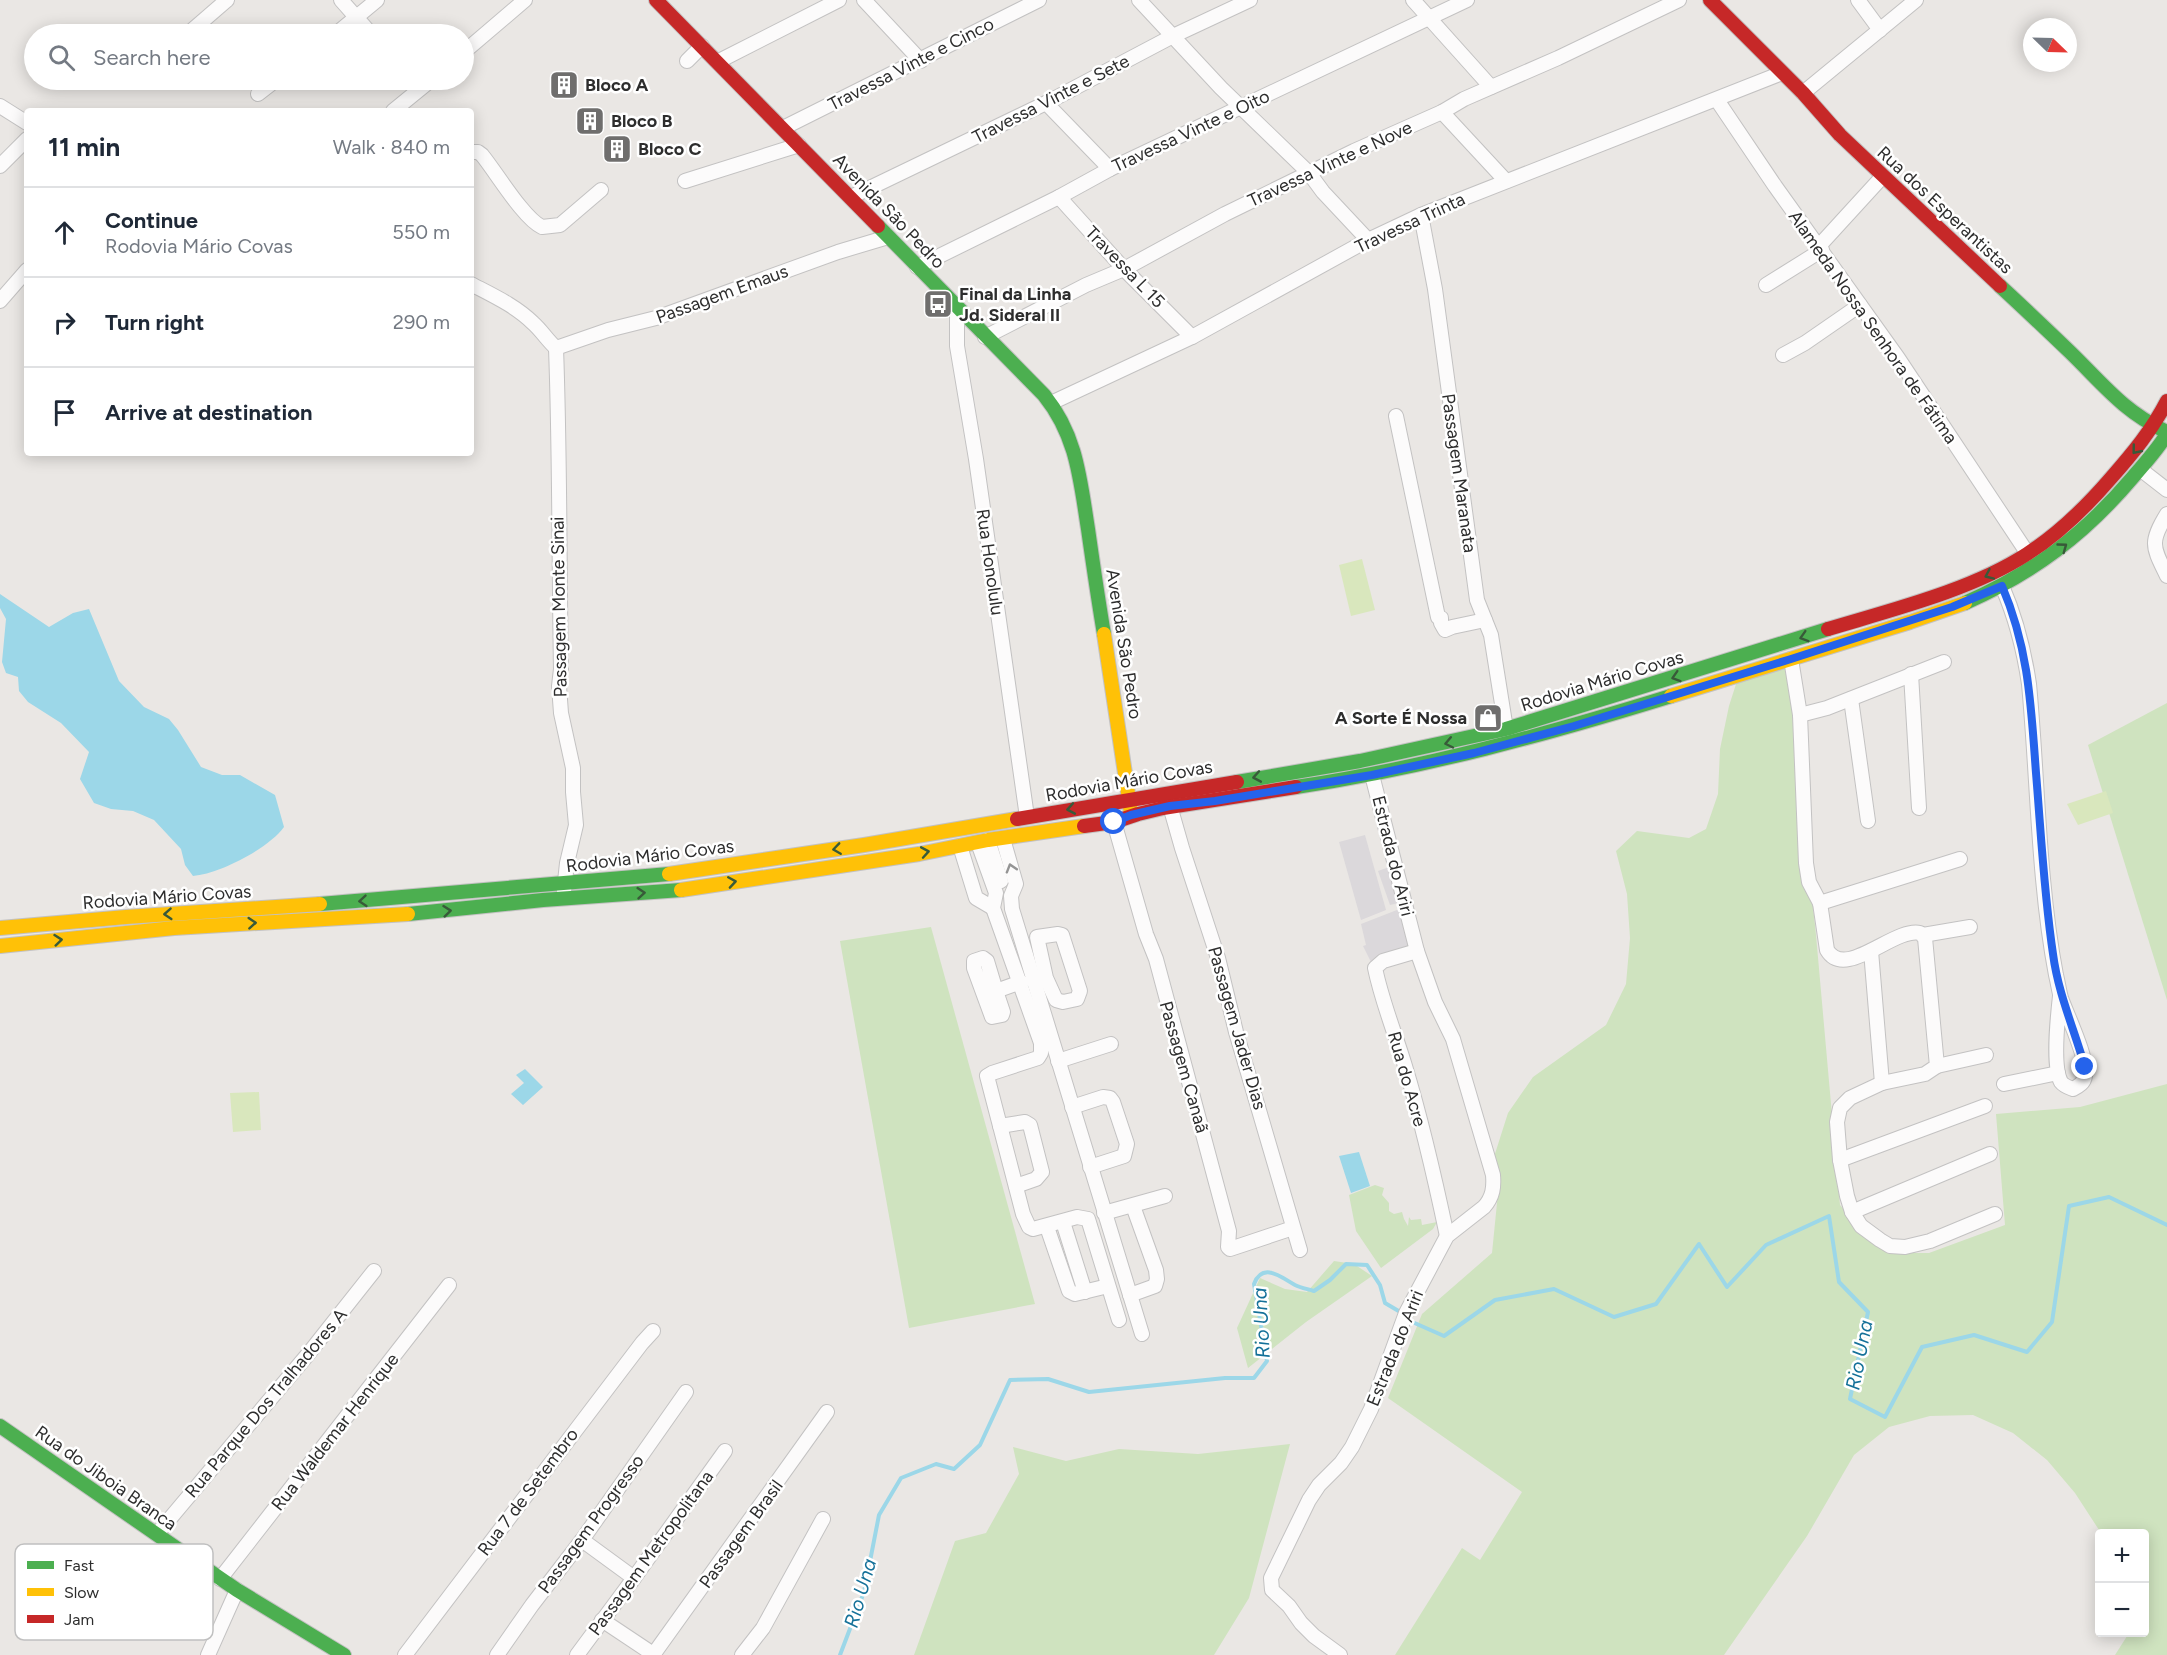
<!DOCTYPE html>
<html lang="en">
<head>
<meta charset="utf-8">
<style>
	body { margin:0; font-family:Figtree,sans-serif; background:#f6f6f7; color:#1f2937 }
	.controls { position:absolute; right:18px; bottom:18px; display:grid; overflow:hidden; border-radius:6px; box-shadow:0 3px 15px #0003 }
	.controls button { width:54px; height:54px; display:grid; place-items:center; padding:0; border:0; border-bottom:2px solid #e0e1e3; background:#fff; color:#1f2937; font:30px sans-serif }
	.compass { position:absolute; left:2023px; top:18px; width:54px; height:54px; border-radius:50%; background:#fff; box-shadow:0 3px 15px #0003; rotate:113deg }
	.stop { position:absolute; width:18px; height:18px; margin:-14px; border:4px solid #2563eb; border-radius:50%; background:#fff }
	.stop.end { background:#2563eb; border-color:#fff; box-shadow:0 2px 6px #0008 }
	.list { margin:0; padding:0; list-style:none }
	h2 { display:flex; justify-content:space-between; align-items:center; height:78px; margin:0; padding:0 24px; font-size:26px }
	h2 small { font-size:20px; font-weight:400; color:#747a83 }
	.list li { display:grid; grid-template-columns:39px 1fr auto; gap:18px; align-items:center; box-sizing:border-box; height:90px; padding:0 24px; border-top:2px solid #e0e1e3 }
	.list b { display:block; font-size:22px; white-space:nowrap }
	.list p { margin:0; font-size:20px; white-space:nowrap; color:#747a83 }
	.list em { font-size:20px; font-style:normal; color:#747a83 }
	.icon { flex:none; width:33px; height:33px; fill:none; stroke:currentColor; stroke-width:2; stroke-linecap:round; stroke-linejoin:round }
	.map { position:relative; flex:none; width:2167px; height:1655px; overflow:hidden }
	.search { position:absolute; background:#fff; box-shadow:0 3px 15px #0003; left:24px; top:24px; width:450px; height:66px; display:flex; align-items:center; gap:15px; box-sizing:border-box; padding:0 21px; border-radius:33px; color:#747a83; font-size:22px }
	.panel { position:absolute; background:#fff; box-shadow:0 3px 15px #0003; left:24px; top:108px; width:450px; height:348px; border-radius:6px }
	.map>svg:first-child { display:block }
	.industrial { fill:#dbd8db }
	.green { fill:#cfe3bf }
	.pitch { fill:#d9e7bd }
	.water { fill:#9cd7e8 }
	.lines { fill:none; stroke-linecap:round; stroke-linejoin:round }
	.stream { stroke:#9cd7e8; stroke-width:4 }
	.street-casing { stroke:#c3c2c2; stroke-width:16 }
	.fast-casing { stroke:#c3c2c2; stroke-width:16 }
	.slow-casing { stroke:#c3c2c2; stroke-width:16 }
	.jam-casing { stroke:#c3c2c2; stroke-width:16 }
	.street { stroke:#fcfbfb; stroke-width:14 }
	.fast { stroke:#4caf50; stroke-width:14 }
	.slow { stroke:#ffc107; stroke-width:14 }
	.jam { stroke:#c62828; stroke-width:14 }
	.oneway { stroke:#385a39 }
	.oneway2 { stroke:#949494 }
	.route { stroke:#2563eb; stroke-width:8 }
	.labels { text-anchor:middle; dominant-baseline:central; stroke-width:5; stroke-linejoin:round; paint-order:stroke }
	.street-label { font-size:18px; fill:#2d2d2d; stroke:#fff }
	.poi-label { font-size:18px; font-weight:bold; fill:#2d2d2d; stroke:#fff; text-anchor:start }
	.water-label { font-size:20px; font-style:italic; fill:#157199; stroke:#fff }
	.key { fill:#fff; stroke:#c0c0c0; stroke-width:1.5 }
	.key-label { font-size:16px; fill:#2d2d2d }
</style>
</head>
<body>
<div class="map">
<svg width="2167" height="1655" viewBox="0 0 2167 1655">
	<rect width="100%" height="100%" fill="#eae7e4"/>
	<g class="industrial">
		<polygon points="1365,835 1386,910 1361,920 1339,842"/>
		<polygon points="1392,866 1399,903 1390,905 1378,871"/>
		<polygon points="1402,908 1412,947 1371,962 1363,946 1366,945 1361,924"/>
	</g>
	<g class="green">
		<polygon points="1788,667 1816,935 1840,1205 1866,1235 1899,1253 1929,1253 2005,1225 1996,1114 2080,1107 2167,1084 2167,1655 2115,1655 2129,1633 2144,1632 2144,1534 2101,1533 2075,1493 2047,1460 2013,1433 1973,1415 1930,1416 1889,1427 1854,1455 1807,1536 1724,1655 1395,1655 1462,1548 1480,1560 1522,1492 1388,1398 1422,1314 1492,1253 1499,1183 1493,1160 1508,1113 1533,1077 1606,1025 1626,984 1630,938 1627,894 1616,851 1637,831 1689,838 1706,829 1718,794 1720,749 1729,706 1737,681"/>
		<polygon points="2167,703 2167,1000 2088,745"/>
		<polygon points="931,927 1035,1304 909,1328 840,941"/>
		<polygon points="1375,1185 1384,1188 1382,1195 1389,1203 1389,1211 1394,1214 1402,1212 1404,1219 1408,1226 1409,1217 1411,1220 1421,1219 1422,1225 1437,1222 1433,1229 1381,1268 1356,1231 1349,1195"/>
		<polygon points="1334,1261 1354,1264 1372,1276 1306,1322 1248,1368 1237,1328 1260,1278 1285,1289 1307,1292"/>
		<polygon points="1290,1444 1249,1598 1214,1655 914,1655 955,1541 986,1533 1019,1474 1013,1447 1066,1461 1119,1449 1198,1454"/>
	</g>
	<g class="pitch">
		<polygon points="1362,559 1375,610 1351,616 1339,565"/>
		<polygon points="2106,791 2113,813 2078,825 2067,804"/>
		<polygon points="259,1092 261,1130 233,1132 230,1093"/>
	</g>
	<g class="water">
		<path d="M0,594L49,627L73,613L89,609L119,681L144,707L169,719L178,730L201,767L222,775H240L275,795L284,827C268,849 219,874 193,876L185,865L181,849L154,820L133,811L111,809L94,803L80,779L89,752L61,723L28,702L19,691L18,677L6,673L2,662L6,619L0,608Z"/>
		<polygon points="525,1069 543,1087 523,1105 511,1094 524,1083 516,1075"/>
		<polygon points="1359,1152 1370,1186 1351,1193 1339,1156"/>
	</g>
	<g class="lines">
		<g class="stream">
			<polyline points="1407,1318 1410,1321 1444,1336 1495,1300 1554,1289 1614,1317 1656,1304 1699,1244 1727,1287 1766,1245 1829,1216 1839,1282 1868,1312 1850,1399 1885,1417 1922,1347 1974,1335 2027,1352 2052,1322 2069,1206 2109,1197 2167,1225"/>
			<path d="M840,1655L864,1592L879,1515L901,1478L936,1464L954,1469L980,1445L1010,1380L1048,1379L1089,1392L1225,1378H1254L1267,1361L1254,1284C1263,1261 1282,1278 1295,1285C1301,1288 1308,1289 1314,1291L1330,1280L1346,1264L1367,1265L1380,1285L1385,1303L1402,1313"/>
		</g>
		<g class="street-casing">
			<g id="street">
				<polyline points="341,0 371,34"/>
				<polyline points="864,0 921,61"/>
				<polyline points="1139,0 1221,88 1309,173 1323,192 1368,240"/>
				<polyline points="1413,0 1491,87"/>
				<polyline points="1858,0 1880,30"/>
				<polyline points="190,32 227,0"/>
				<polyline points="336,34 377,0"/>
				<polyline points="464,52 525,0"/>
				<polyline points="687,61 702,46"/>
				<polyline points="717,62 839,0"/>
				<polyline points="1803,93 1916,0"/>
				<polyline points="258,94 276,80"/>
				<polyline points="1717,100 1775,186 1898,358 2028,554"/>
				<polyline points="1046,103 1110,169"/>
				<polyline points="0,106 27,123"/>
				<polyline points="393,111 431,80"/>
				<polyline points="1442,112 1506,181"/>
				<polyline points="783,128 1039,0"/>
				<path d="M471,152H478L482,155C496,172 524,219 542,227L560,225L601,190"/>
				<polyline points="0,166 27,139"/>
				<polyline points="685,181 799,145"/>
				<polyline points="851,197 1046,103 1173,36 1250,0"/>
				<polyline points="1059,197 1124,269 1192,337"/>
				<polyline points="1421,215 1435,289 1477,600 1491,635 1506,729"/>
				<polyline points="1819,246 1883,176"/>
				<polyline points="917,267 1059,197 1110,169 1467,0"/>
				<path d="M471,284C492,295 516,306 533,323C542,331 547,340 556,348"/>
				<polyline points="1766,285 1822,250"/>
				<polyline points="0,301 27,270"/>
				<polyline points="957,307 957,346 976,459 1027,817"/>
				<polyline points="985,337 1086,285 1124,269 1225,214 1354,151 1442,112 1464,99 1558,58 1679,0"/>
				<path d="M556,348C560,455 559,562 561,669L559,686L561,713L573,768V792L576,825L567,863L564,891"/>
				<polyline points="556,348 608,330 656,318 838,252 888,237"/>
				<polyline points="1783,355 1805,343 1860,305"/>
				<polyline points="1051,403 1192,337 1368,240 1421,215 1782,73"/>
				<polyline points="1396,416 1438,617 1441,618 1441,623 1445,630 1452,627 1485,620"/>
				<polyline points="2140,469 2167,490"/>
				<path d="M2167,514C2149,543 2153,547 2167,576"/>
				<path d="M2002,586C2016,618 2024,650 2029,684C2038,781 2038,880 2056,975C2058,983 2059,991 2061,998C2067,1015 2089,1060 2085,1076C2084,1083 2079,1086 2073,1089C2068,1087 2064,1086 2061,1082C2052,1066 2058,1014 2060,996"/>
				<polyline points="1791,659 1800,715 1806,863 1809,882 1820,903"/>
				<polyline points="1911,674 1919,808"/>
				<polyline points="1851,699 1868,821"/>
				<polyline points="1800,715 1827,708 1944,662"/>
				<polyline points="1170,806 1182,848 1218,958 1236,1032 1300,1250"/>
				<polyline points="1114,822 1146,934 1156,959 1229,1231 1228,1247 1230,1249 1293,1228"/>
				<polyline points="1003,839 1016,884 1011,896 1012,909 1142,1334"/>
				<polyline points="988,840 1001,881"/>
				<polyline points="978,843 996,893 993,908 1041,1043 1041,1053 1038,1058 992,1073 987,1076 1023,1214 1029,1227 1033,1229 1077,1217 1088,1219 1119,1320"/>
				<polyline points="960,846 976,898 993,908"/>
				<path d="M1960,859L1820,903L1827,950C1845,981 1894,927 1920,933L1925,938L1937,1066L1925,1074L1882,1083L1850,1098L1840,1108L1837,1122L1840,1160L1847,1196L1852,1212L1861,1226L1880,1240L1890,1246L1905,1247L1930,1241L1995,1214"/>
				<polyline points="1923,935 1970,927"/>
				<path d="M1417,951L1383,961L1375,968C1382,1002 1395,1033 1405,1066C1422,1122 1435,1179 1447,1236"/>
				<polyline points="1871,951 1882,1083"/>
				<polyline points="1033,981 1046,978 1056,1000 1063,1002 1077,999 1080,991 1062,935 1058,934 1037,937 1046,978"/>
				<polyline points="996,991 1003,1012 1002,1015 992,1017 974,968 974,961 983,958 987,961 996,991 1021,982"/>
				<polyline points="1058,1061 1111,1044"/>
				<polyline points="1937,1066 1986,1055"/>
				<polyline points="2004,1084 2058,1073"/>
				<polyline points="1072,1107 1103,1097 1110,1098 1113,1102 1127,1144 1124,1156 1090,1167"/>
				<polyline points="1000,1126 1025,1122 1030,1125 1042,1172 1036,1179 1016,1186"/>
				<polyline points="1840,1160 1985,1106"/>
				<polyline points="1852,1212 1990,1154"/>
				<polyline points="1104,1213 1165,1196"/>
				<polyline points="1063,1222 1085,1292"/>
				<polyline points="1047,1227 1069,1291 1075,1294 1108,1286"/>
				<polyline points="1130,1295 1155,1286 1157,1279 1156,1270 1133,1206"/>
				<polyline points="157,1534 309,1353 374,1271"/>
				<polyline points="582,1540 634,1578"/>
				<polyline points="220,1579 449,1285"/>
				<polyline points="602,1620 653,1654"/>
				<polyline points="208,1655 237,1590"/>
				<polyline points="405,1655 642,1343 653,1331"/>
				<polyline points="497,1655 532,1605 582,1540 686,1392"/>
				<polyline points="577,1655 634,1578 725,1451"/>
				<polyline points="653,1655 827,1412"/>
				<polyline points="742,1655 763,1628 823,1519"/>
				<path d="M1340,1655L1314,1636L1301,1623L1289,1606L1272,1590L1271,1578L1309,1500L1319,1485L1341,1463L1352,1447L1371,1409L1406,1313L1447,1236L1484,1207C1493,1197 1494,1187 1493,1175L1453,1039L1435,1002L1417,951L1372,775"/>
			</g>
		</g>
		<g class="fast-casing">
			<g id="fast">
				<path d="M878,226L1044,395C1077,436 1080,479 1088,529C1093,564 1098,599 1104,634"/>
				<path d="M2000,286C2024,308 2047,330 2070,352C2103,384 2123,411 2165,431"/>
				<path d="M1965,603C2033,573 2084,535 2133,477C2145,463 2157,450 2167,434"/>
				<polyline points="1237,782 1360,761 1506,729 1828,629"/>
				<path d="M1296,787C1424,768 1548,734 1671,696"/>
				<polyline points="320,904 669,874"/>
				<polyline points="408,914 543,900 681,890"/>
				<polyline points="0,1426 237,1590 344,1655"/>
			</g>
		</g>
		<g class="slow-casing">
			<g id="slow">
				<polyline points="1104,634 1131,813"/>
				<polyline points="1671,696 1910,622 1965,603"/>
				<polyline points="669,874 864,845 1017,819"/>
				<polyline points="681,890 919,854 988,840 1084,826"/>
				<polyline points="0,928 126,917 320,904"/>
				<polyline points="0,946 174,928 408,914"/>
			</g>
		</g>
		<g class="jam-casing">
			<g id="jam">
				<polyline points="656,0 878,226"/>
				<polyline points="1710,0 1803,93 1840,135 2000,286"/>
				<path d="M1828,629C1891,610 1972,590 2027,554C2060,533 2086,507 2111,478C2133,453 2152,430 2167,401"/>
				<polyline points="1017,819 1237,782"/>
				<polyline points="1084,826 1114,822 1138,814 1163,808 1296,787"/>
			</g>
		</g>
		<use href="#street" class="street"/>
		<use href="#fast" class="fast"/>
		<use href="#slow" class="slow"/>
		<use href="#jam" class="jam"/>
	</g>
	<defs><path id="oneway-chevron" d="M-2-3.5L2.5 0L-2 3.5" fill="none" stroke-width="1.6" stroke-linecap="round" stroke-linejoin="round" transform="scale(1.5)"/></defs>
	<g class="oneway">
		<use href="#oneway-chevron" transform="translate(2136 450) rotate(129)"/>
		<use href="#oneway-chevron" transform="translate(2063 547) rotate(-36)"/>
		<use href="#oneway-chevron" transform="translate(1989 575) rotate(156)"/>
		<use href="#oneway-chevron" transform="translate(1804 637) rotate(163)"/>
		<use href="#oneway-chevron" transform="translate(1676 677) rotate(163)"/>
		<use href="#oneway-chevron" transform="translate(1449 743) rotate(168)"/>
		<use href="#oneway-chevron" transform="translate(1257 777) rotate(170)"/>
		<use href="#oneway-chevron" transform="translate(1071 809) rotate(170)"/>
		<use href="#oneway-chevron" transform="translate(837 849) rotate(172)"/>
		<use href="#oneway-chevron" transform="translate(925 852) rotate(-10)"/>
		<use href="#oneway-chevron" transform="translate(732 882) rotate(-9)"/>
		<use href="#oneway-chevron" transform="translate(641 893) rotate(-5)"/>
		<use href="#oneway-chevron" transform="translate(363 901) rotate(175)"/>
		<use href="#oneway-chevron" transform="translate(447 911) rotate(-6)"/>
		<use href="#oneway-chevron" transform="translate(168 914) rotate(176)"/>
		<use href="#oneway-chevron" transform="translate(252 923) rotate(-4)"/>
		<use href="#oneway-chevron" transform="translate(58 940) rotate(-6)"/>
	</g>
	<use class="oneway2" href="#oneway-chevron" transform="translate(1011 868) rotate(-107)"/>
	<g class="lines">
		<path class="route" d="M1114,822L1131,815L1170,806L1215,801L1372,775L1474,753L1574,726L1791,659L1952,607L2002,586C2029,649 2031,706 2036,773C2041,833 2044,894 2053,954C2058,993 2074,1029 2085,1067"/>
	</g>
	<defs>
		<g id="building-square" transform="scale(1.5)"><rect x="-9" y="-9" width="18" height="18" rx="4" fill="#6f6e6d" stroke="#fff"/><path d="M-4-6H4V6H1V3H-1V6H-4ZM-2.5-4.3h1.7v1.8h-1.7ZM.8-4.3h1.7v1.8H.8ZM-2.5-1h1.7V.8h-1.7ZM.8-1h1.7V.8H.8Z" fill="#fff"/></g>
		<g id="bus-square" transform="scale(1.5)"><rect x="-9" y="-9" width="18" height="18" rx="4" fill="#6f6e6d" stroke="#fff"/><path d="M-5-6H5V4H4V6H2V4H-2V6H-4V4H-5ZM-3.5-4V0h7V-4ZM-3.5 1.2v1.5H-2V1.2ZM2 1.2v1.5H3.5V1.2Z" fill="#fff"/></g>
		<g id="shop-square" transform="scale(1.5)"><rect x="-9" y="-9" width="18" height="18" rx="4" fill="#6f6e6d" stroke="#fff"/><path d="M-5-2.5h2.3a2.7 3.5 0 0 1 5.4 0H5L5.5 6h-11ZM-1.5-2.5h3a1.5 2.3 0 0 0-3 0Z" fill="#fff"/></g>
	</defs>
	<g fill-rule="evenodd">
		<use href="#building-square" x="564" y="85"/>
		<use href="#building-square" x="590" y="121"/>
		<use href="#building-square" x="617" y="149"/>
		<use href="#bus-square" x="938" y="304"/>
		<use href="#shop-square" x="1488" y="718"/>
	</g>
	<g class="labels">
		<g class="street-label">
			<text transform="translate(911 64) rotate(-27)">Travessa Vinte e Cinco</text>
			<text transform="translate(1051 99) rotate(-27)">Travessa Vinte e Sete</text>
			<text transform="translate(1191 131) rotate(-25)">Travessa Vinte e Oito</text>
			<text transform="translate(1330 164) rotate(-25)">Travessa Vinte e Nove</text>
			<text transform="translate(1945 210) rotate(43)">Rua dos Esperantistas</text>
			<text transform="translate(889 211) rotate(46)">Avenida São Pedro</text>
			<text transform="translate(1410 223) rotate(-25)">Travessa Trinta</text>
			<text transform="translate(1125 267) rotate(46)">Travessa L 15</text>
			<text transform="translate(722 294) rotate(-20)">Passagem Emaus</text>
			<text transform="translate(1873 327) rotate(55)">Alameda Nossa Senhora de Fátima</text>
			<text transform="translate(1459 473) rotate(82)">Passagem Maranata</text>
			<text transform="translate(990 562) rotate(82)">Rua Honolulu</text>
			<text transform="translate(559 607) rotate(-91)">Passagem Monte Sinai</text>
			<text transform="translate(1124 644) rotate(81)">Avenida São Pedro</text>
			<text transform="translate(1602 681) rotate(-17)">Rodovia Mário Covas</text>
			<text transform="translate(1129 781) rotate(-10)">Rodovia Mário Covas</text>
			<text transform="translate(650 856) rotate(-7)">Rodovia Mário Covas</text>
			<text transform="translate(1393 856) rotate(76)">Estrada do Ariri</text>
			<text transform="translate(167 897) rotate(-4)">Rodovia Mário Covas</text>
			<text transform="translate(1237 1028) rotate(74)">Passagem Jader Dias</text>
			<text transform="translate(1184 1067) rotate(74)">Passagem Canaã</text>
			<text transform="translate(1407 1079) rotate(74)">Rua do Acre</text>
			<text transform="translate(1395 1348) rotate(-68)">Estrada do Ariri</text>
			<text transform="translate(266 1403) rotate(-50)">Rua Parque Dos Tralhadores A</text>
			<text transform="translate(335 1432) rotate(-52)">Rua Waldemar Henrique</text>
			<text transform="translate(106 1478) rotate(35)">Rua do Jiboia Branca</text>
			<text transform="translate(528 1492) rotate(-53)">Rua 7 de Setembro</text>
			<text transform="translate(591 1524) rotate(-54)">Passagem Progresso</text>
			<text transform="translate(741 1534) rotate(-54)">Passagem Brasil</text>
			<text transform="translate(651 1553) rotate(-54)">Passagem Metropolitana</text>
		</g>
		<g class="poi-label">
			<text x="585" y="85">Bloco A</text>
			<text x="611" y="121">Bloco B</text>
			<text x="638" y="149">Bloco C</text>
			<text x="959" y="294">Final da Linha<tspan x="959" dy="21">Jd. Sideral II</tspan></text>
			<text x="1467" y="718" text-anchor="end">A Sorte É Nossa</text>
		</g>
		<g class="water-label">
			<text transform="translate(1261 1323) rotate(-93)">Rio Una</text>
			<text transform="translate(1859 1355) rotate(-79)">Rio Una</text>
			<text transform="translate(860 1593) rotate(-74)">Rio Una</text>
		</g>
	</g>
	<rect x="15" y="1544" width="198" height="96" rx="9" class="key"/>
	<rect x="27" y="1561" width="27" height="8" fill="#4caf50"/>
	<rect x="27" y="1588" width="27" height="8" fill="#ffc107"/>
	<rect x="27" y="1615" width="27" height="8" fill="#c62828"/>
	<g class="key-label">
		<text x="64" y="1571">Fast</text>
		<text x="64" y="1598">Slow</text>
		<text x="64" y="1625">Jam</text>
	</g>
</svg>
<div class="controls">
<button>+</button>
<button>−</button>
</div>
<svg class="compass" viewBox="-18 -18 36 36"><path d="M0-13l5 13h-10z" fill="#e53935"/><path d="M0 13l5-13h-10z" fill="#747a83"/></svg>
<div class="stop" style="left:1114px;top:822px"></div>
<div class="stop end" style="left:2085px;top:1067px"></div>
<div class="search"><svg class="icon" aria-label="search" viewBox="0 0 24 24"><circle cx="10" cy="10" r="6"/><path d="M15 15l6 6"/></svg>Search here</div>
<section class="panel">
<h2>11 min<small>Walk · 840 m</small></h2>
<ul class="list">
<li><svg class="icon" aria-label="ahead" viewBox="0 0 24 24"><path d="M12 20V5M6 11l6-6 6 6"/></svg><div><b>Continue</b><p>Rodovia Mário Covas</p></div><em>550 m</em></li>
<li><svg class="icon" aria-label="right" viewBox="0 0 24 24"><path d="M7 20v-9h11M14 6l5 5-5 5"/></svg><div><b>Turn right</b></div><em>290 m</em></li>
<li><svg class="icon" aria-label="arrive" viewBox="0 0 24 24"><path d="M6 21V4h12l-3 4 3 4H6"/></svg><div><b>Arrive at destination</b></div></li>
</ul>
</section>
</div>
</body>
</html>
